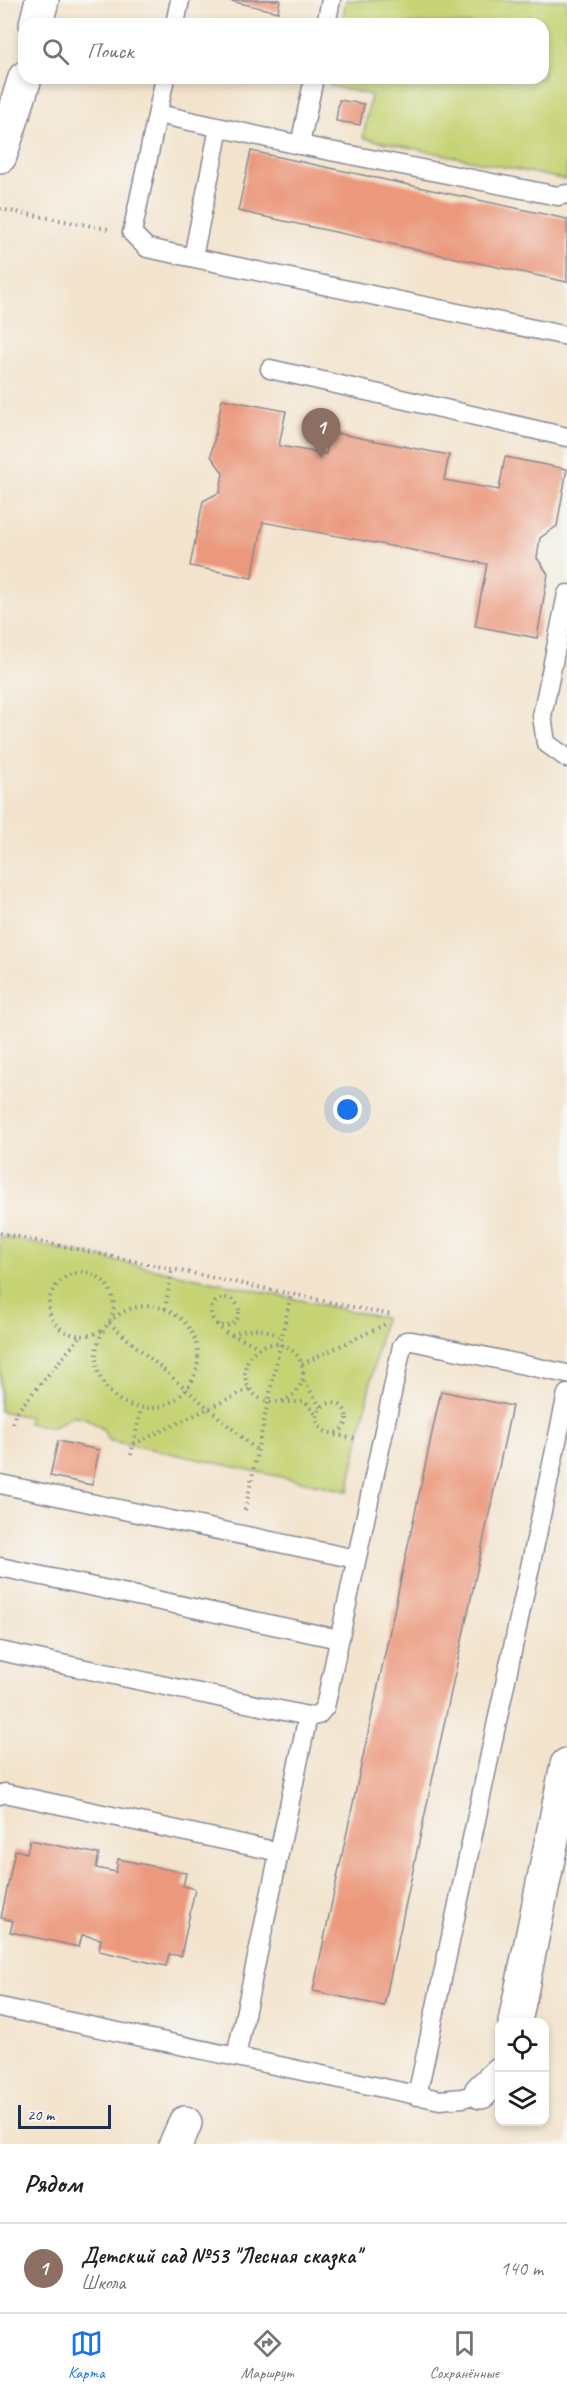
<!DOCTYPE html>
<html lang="ru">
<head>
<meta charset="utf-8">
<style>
	body { margin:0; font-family:Caveat,sans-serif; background:#f2f2f2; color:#202124 }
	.controls { position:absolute; right:18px; bottom:18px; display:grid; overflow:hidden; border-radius:12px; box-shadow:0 3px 9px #0003 }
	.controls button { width:54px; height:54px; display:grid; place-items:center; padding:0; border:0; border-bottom:2px solid #e0e0e0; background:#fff; color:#202124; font:30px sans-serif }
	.scale { position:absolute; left:18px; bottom:15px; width:93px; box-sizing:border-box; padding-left:6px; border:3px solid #1b2f5e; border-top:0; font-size:16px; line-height:21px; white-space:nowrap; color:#1b2f5e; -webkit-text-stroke:4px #f6f6f2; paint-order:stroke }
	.you { position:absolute; left:348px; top:1110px; width:21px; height:21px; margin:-15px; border:4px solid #fff; border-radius:50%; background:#1a73e8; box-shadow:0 0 0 9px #1a73e833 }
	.badge { display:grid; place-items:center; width:39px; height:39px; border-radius:50%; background:#1a73e8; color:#fff; font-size:20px; font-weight:700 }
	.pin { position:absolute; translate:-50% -50px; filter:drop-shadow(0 2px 3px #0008) }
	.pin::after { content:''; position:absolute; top:32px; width:21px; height:18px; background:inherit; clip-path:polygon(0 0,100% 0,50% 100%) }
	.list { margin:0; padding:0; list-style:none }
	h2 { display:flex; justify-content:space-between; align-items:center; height:78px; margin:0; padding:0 24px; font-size:26px }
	h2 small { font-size:20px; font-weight:400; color:#757577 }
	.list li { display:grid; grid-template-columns:39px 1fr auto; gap:18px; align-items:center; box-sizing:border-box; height:90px; padding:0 24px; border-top:2px solid #e0e0e0 }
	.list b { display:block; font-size:22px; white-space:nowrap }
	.list p { margin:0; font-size:20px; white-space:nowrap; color:#757577 }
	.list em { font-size:20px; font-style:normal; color:#757577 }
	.icon { flex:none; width:33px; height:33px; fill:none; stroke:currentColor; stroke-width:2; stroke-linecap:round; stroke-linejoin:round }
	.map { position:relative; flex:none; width:567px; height:2144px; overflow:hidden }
	.search { position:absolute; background:#fff; box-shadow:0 3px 9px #0003; left:18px; right:18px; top:18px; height:66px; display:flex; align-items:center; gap:15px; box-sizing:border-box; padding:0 21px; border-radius:18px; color:#757577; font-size:22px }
	.sheet { height:168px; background:#fff }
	nav { display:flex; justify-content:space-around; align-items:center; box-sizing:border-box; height:84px; border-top:2px solid #e0e0e0; background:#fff; font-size:16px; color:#757577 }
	nav a { display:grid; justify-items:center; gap:3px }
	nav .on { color:#1a73e8 }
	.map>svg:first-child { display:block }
	.green { fill:#c6d375; stroke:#70816a; stroke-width:1.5 }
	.building { fill:#eb987c }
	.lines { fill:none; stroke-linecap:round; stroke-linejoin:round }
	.lane-casing { stroke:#878995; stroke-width:21 }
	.street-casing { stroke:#878995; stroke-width:36 }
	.path { stroke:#878995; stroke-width:4; stroke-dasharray:1.5 4.5; stroke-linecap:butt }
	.lane { stroke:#fff; stroke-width:18 }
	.street { stroke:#fff; stroke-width:33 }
</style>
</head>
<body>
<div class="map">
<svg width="567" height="2144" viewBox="0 0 567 2144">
	<rect width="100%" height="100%" fill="#f6f6f2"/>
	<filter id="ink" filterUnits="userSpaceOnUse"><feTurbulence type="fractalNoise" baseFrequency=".0167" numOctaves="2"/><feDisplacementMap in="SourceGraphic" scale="12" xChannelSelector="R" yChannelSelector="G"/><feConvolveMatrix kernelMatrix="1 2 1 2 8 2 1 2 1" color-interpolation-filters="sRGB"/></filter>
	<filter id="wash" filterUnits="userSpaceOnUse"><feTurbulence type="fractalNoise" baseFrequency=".008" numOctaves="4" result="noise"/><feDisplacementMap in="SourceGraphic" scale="24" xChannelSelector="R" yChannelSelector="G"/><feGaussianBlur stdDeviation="1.35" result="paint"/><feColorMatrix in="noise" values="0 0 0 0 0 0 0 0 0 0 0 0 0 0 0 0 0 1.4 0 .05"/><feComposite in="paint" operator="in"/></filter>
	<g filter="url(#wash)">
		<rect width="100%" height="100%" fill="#f3e3cc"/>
		<g class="green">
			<polygon points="346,0 567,0 567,180 363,138 371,95 330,86 331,78 543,78 543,24 342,24"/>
			<polygon points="0,1236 384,1318 348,1491 108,1440 103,1429 84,1417 72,1416 52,1428 28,1423 29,1417 0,1411"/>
		</g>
		<g id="blocks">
			<g class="building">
				<polygon points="227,0 280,0 278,12"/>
				<polygon points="339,100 364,104 360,125 336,121"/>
				<polygon points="251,151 567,219 567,282 238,211"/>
				<polygon points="222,399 286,411 279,446 326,454 330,432 449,455 444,480 499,490 505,457 567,469 557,526 540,538 537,558 548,574 537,638 475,626 487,564 263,522 252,578 190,566 203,501 220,492 223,473 211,456"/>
				<polygon points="441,1391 512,1406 384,2006 313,1991"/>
				<polygon points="58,1441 99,1450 92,1485 50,1476"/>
				<polygon points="30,1840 99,1854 96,1868 116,1872 118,1859 186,1873 183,1886 195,1889 181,1956 169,1954 166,1966 99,1951 101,1939 82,1935 79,1947 10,1932 13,1921 1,1918 15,1850 27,1853"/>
			</g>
		</g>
	</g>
	<g filter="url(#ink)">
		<use href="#blocks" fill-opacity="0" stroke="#878995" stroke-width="1.5"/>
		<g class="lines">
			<g class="lane-casing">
				<g id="lane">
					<polyline points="175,24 180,0"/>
					<polyline points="326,24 331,0"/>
					<polyline points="165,78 132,233 147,248 567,336"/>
					<polyline points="158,114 300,145 314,78"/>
					<polyline points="300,145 558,196 567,194"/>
					<polyline points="193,257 219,128"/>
					<polyline points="270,369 567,437"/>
					<polyline points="567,594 542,716 546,743 567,758"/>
					<polyline points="0,1484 356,1559"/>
					<polyline points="0,1567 339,1639"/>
					<polyline points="0,1651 308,1716 318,1715 325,1707 402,1346 406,1341 412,1341 567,1374"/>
					<polyline points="0,1795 5,1793 279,1852"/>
					<polyline points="0,2007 440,2100 463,2098 481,2092"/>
					<polyline points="236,2057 308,1716"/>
					<polyline points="417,2096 567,1394"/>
				</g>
			</g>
			<g class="street-casing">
				<g id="street">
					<polyline points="36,24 42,0"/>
					<polyline points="0,156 25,78"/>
					<polyline points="515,2022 567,1765"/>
					<polyline points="481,2092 500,2074"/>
					<polyline points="176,2144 185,2123"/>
				</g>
			</g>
			<g class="path">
				<polyline points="0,209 108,229"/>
				<polyline points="0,1233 391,1315"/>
				<circle cx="225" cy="1312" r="14"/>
				<circle cx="147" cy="1357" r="51"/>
				<polyline points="165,1309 172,1269"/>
				<polyline points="109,1323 258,1451"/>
				<path d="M217,1324C224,1338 247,1337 258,1348"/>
				<path d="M101,1331C68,1348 33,1315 56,1286C81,1254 125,1283 111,1320"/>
				<path d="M232,1335C249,1327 266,1326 282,1339"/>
				<circle cx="274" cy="1373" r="29"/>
				<polyline points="302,1364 388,1323"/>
				<polyline points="304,1381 321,1408"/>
				<polyline points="283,1402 306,1402 316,1415"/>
				<circle cx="332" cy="1418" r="15"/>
				<polyline points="13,1423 15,1414 80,1337"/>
				<polyline points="335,1435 357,1439"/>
				<polyline points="134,1444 249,1389"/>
				<polyline points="131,1455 141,1409"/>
				<polyline points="245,1510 291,1294"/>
			</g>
			<use href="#lane" class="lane"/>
			<use href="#street" class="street"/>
		</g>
	</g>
</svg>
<div class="controls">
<button><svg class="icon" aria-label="locate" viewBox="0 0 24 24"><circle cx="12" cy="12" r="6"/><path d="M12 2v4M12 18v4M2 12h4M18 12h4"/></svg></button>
<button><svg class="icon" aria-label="layers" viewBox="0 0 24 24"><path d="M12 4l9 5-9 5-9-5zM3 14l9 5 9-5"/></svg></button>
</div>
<div class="scale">20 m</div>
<div class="you"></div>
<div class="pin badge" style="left:321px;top:458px;background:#8d6e63">1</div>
<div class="search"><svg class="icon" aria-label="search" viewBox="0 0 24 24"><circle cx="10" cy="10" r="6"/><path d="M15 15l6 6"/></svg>Поиск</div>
</div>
<section class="sheet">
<h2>Рядом<small></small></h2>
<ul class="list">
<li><span class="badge" style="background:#8d6e63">1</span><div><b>Детский сад №53 &quot;Лесная сказка&quot;</b><p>Школа</p></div><em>140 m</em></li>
</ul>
</section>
<nav>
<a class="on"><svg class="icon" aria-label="map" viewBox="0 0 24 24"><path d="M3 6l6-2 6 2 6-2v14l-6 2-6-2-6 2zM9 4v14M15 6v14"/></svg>Карта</a>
<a><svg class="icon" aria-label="directions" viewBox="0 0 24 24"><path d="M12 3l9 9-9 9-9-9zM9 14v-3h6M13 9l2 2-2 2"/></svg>Маршрут</a>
<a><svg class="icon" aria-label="saved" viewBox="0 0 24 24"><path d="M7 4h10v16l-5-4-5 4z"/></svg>Сохранённые</a>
</nav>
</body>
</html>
